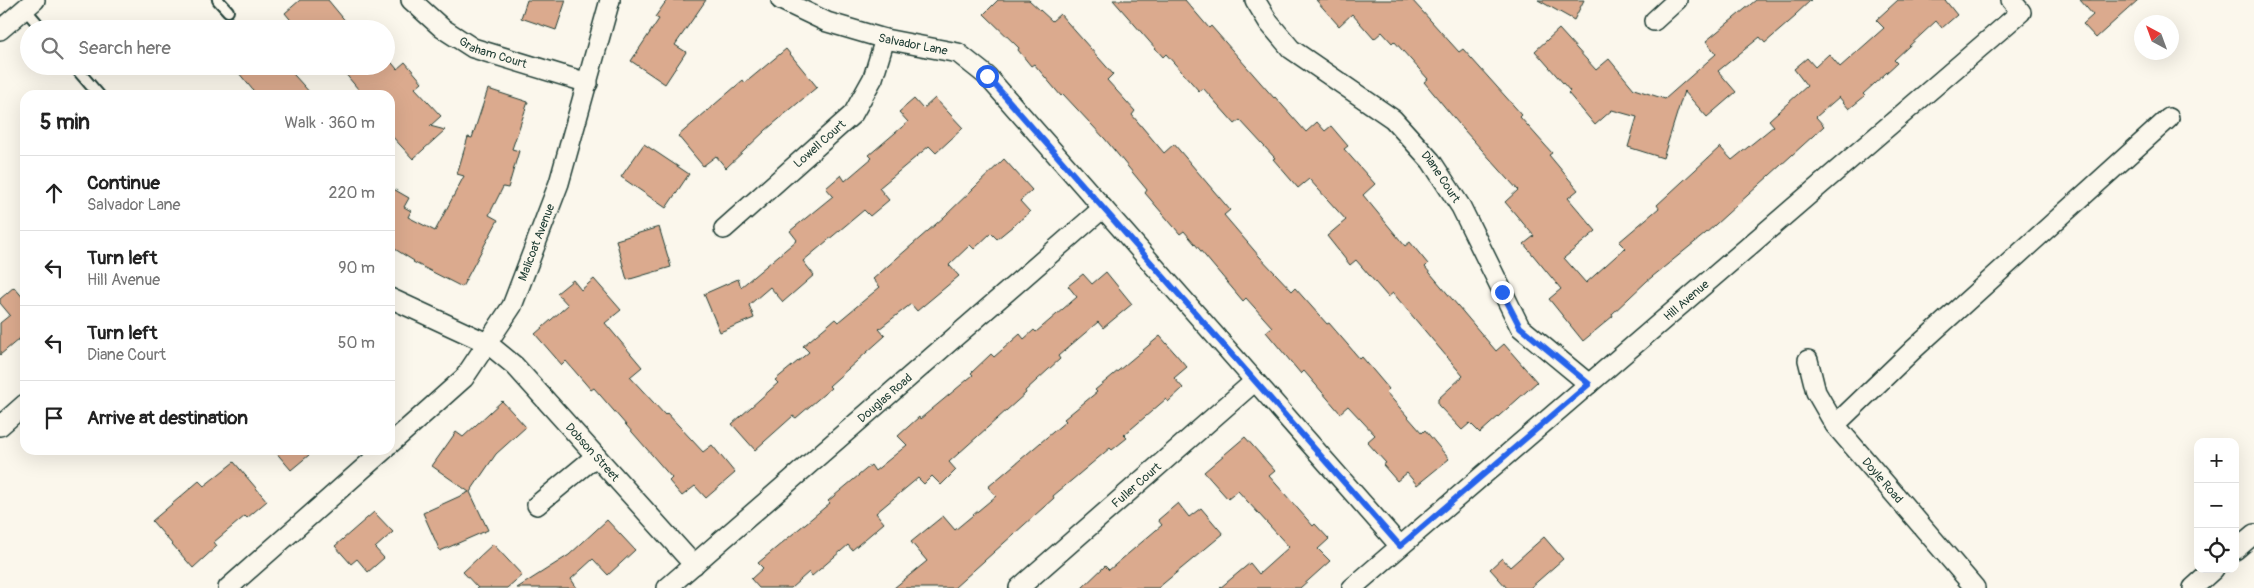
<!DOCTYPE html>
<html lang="en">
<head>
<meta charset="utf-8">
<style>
	body { margin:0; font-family:Pangolin,sans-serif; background:#f2f2f2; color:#222 }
	.controls { position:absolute; right:15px; bottom:15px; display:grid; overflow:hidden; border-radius:10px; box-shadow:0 5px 20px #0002 }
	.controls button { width:45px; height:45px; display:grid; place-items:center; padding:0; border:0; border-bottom:1px solid #e0e0e0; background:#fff; color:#222; font:25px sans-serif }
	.compass { position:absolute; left:2134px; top:15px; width:45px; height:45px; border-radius:50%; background:#fff; box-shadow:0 5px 20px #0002; rotate:319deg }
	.stop { position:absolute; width:15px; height:15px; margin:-11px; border:4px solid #2563eb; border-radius:50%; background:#fff }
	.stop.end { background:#2563eb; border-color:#fff; box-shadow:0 1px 5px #0008 }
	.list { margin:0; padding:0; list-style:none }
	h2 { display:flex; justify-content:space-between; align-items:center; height:65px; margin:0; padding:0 20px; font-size:21px }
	h2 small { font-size:16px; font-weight:400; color:#767676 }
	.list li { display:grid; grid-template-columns:32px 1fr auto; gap:15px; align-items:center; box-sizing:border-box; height:75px; padding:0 20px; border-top:1px solid #e0e0e0 }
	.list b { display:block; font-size:19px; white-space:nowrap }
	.list p { margin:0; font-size:16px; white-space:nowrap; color:#767676 }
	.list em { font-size:16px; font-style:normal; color:#767676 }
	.icon { flex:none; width:28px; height:28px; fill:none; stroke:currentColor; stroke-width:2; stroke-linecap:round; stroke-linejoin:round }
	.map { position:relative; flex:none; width:2254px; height:588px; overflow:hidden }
	.search { position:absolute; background:#fff; box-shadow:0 5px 20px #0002; left:20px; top:20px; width:375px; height:55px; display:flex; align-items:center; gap:12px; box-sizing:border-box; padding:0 18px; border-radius:28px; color:#767676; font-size:19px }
	.panel { position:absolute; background:#fff; box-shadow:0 5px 20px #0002; left:20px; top:90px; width:375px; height:365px; border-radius:15px }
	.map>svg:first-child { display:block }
	.building { fill:#dbaa8e; stroke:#1f3d34 }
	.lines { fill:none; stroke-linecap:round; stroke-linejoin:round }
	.service-casing { stroke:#1f3d34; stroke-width:14 }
	.minor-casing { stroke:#1f3d34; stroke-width:22 }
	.service { stroke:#fbf7ec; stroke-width:10 }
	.minor { stroke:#fbf7ec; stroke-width:19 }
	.route { stroke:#2563eb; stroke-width:6 }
	.labels { text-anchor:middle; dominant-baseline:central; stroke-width:5; stroke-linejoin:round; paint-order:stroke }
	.street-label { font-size:12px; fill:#1f3d34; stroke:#fbf7ec }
</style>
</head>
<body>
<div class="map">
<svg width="2254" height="588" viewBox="0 0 2254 588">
	<rect width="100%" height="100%" fill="#fbf7ec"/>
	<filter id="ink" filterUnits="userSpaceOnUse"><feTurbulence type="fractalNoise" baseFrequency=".02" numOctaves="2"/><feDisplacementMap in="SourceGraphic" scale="10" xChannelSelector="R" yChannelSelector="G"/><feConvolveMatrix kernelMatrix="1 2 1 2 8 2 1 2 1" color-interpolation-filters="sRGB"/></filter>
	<g filter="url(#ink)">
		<g class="building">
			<polygon points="300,0 328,0 352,29 298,29 285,13"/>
			<polygon points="527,0 566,0 556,30 521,18"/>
			<polygon points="667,0 706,0 675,45 686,52 665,84 631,61 659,19 655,17"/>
			<polygon points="998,0 1029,0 1052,21 1060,14 1113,74 1107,80 1135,111 1132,115 1164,153 1174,144 1230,210 1224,215 1259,256 1292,291 1295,288 1327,324 1329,323 1360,359 1362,357 1389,389 1386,392 1422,433 1425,430 1449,459 1417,485 1407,473 1397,481 1383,465 1386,463 1367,442 1375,435 1348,406 1340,413 1304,371 1301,374 1266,332 1272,327 1246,298 1243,301 1184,231 1180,234 1145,193 1147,190 1105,139 1063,94 1061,96 1034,64 1031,66 1018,50 1019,48 984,14"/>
			<polygon points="1113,0 1185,0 1209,28 1211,26 1274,98 1275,97 1306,132 1317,122 1325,131 1331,126 1348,146 1344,149 1375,184 1363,195 1405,246 1410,242 1428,264 1425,267 1496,351 1504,344 1537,382 1480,433 1470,423 1462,430 1438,405 1438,399 1463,376 1393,293 1388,297 1356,260 1350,265 1327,236 1346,220 1309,179 1298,188 1273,159 1275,158 1240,120 1235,124 1203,88 1199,91 1166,54 1163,57"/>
			<polygon points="1316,0 1412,0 1459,52 1463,49 1522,115 1520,117 1552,153 1549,155 1578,190 1568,198 1596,231 1564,258 1586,283 1625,248 1619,242 1659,208 1657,205 1720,147 1732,160 1774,126 1769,120 1807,86 1794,69 1807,58 1815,67 1829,54 1840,67 1884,28 1876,20 1898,0 1945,0 1957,15 1942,28 1936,21 1894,60 1897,63 1863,94 1865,96 1849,109 1839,97 1816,117 1824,126 1705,234 1647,281 1612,314 1613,316 1583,341 1549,299 1561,289 1524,244 1534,236 1505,202 1518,190 1464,130 1424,82 1428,79 1394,41 1392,43 1382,32 1374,39 1352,14 1339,26"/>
			<polygon points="1538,0 1584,0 1574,20"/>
			<polygon points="1756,0 1811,0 1795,15 1796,16 1765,43 1760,37 1718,71 1736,92 1707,117 1684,91 1663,158 1628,147 1637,117 1612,110 1595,125 1568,93 1570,91 1535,51 1559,29 1596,70 1609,59 1634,89 1665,99 1716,54 1706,41"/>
			<polygon points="2080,0 2138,0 2096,38 2083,24 2093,15"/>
			<polygon points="786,49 817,87 766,130 726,168 716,156 703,166 678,136 743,80 745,83"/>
			<polygon points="388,58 397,69 405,62 422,82 415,88 441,116 430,126 445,130 413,159 390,134 390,95 363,95 339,66 386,66 386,60"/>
			<polygon points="233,66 286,66 312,95 257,95"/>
			<polygon points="488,89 528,102 512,149 519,151 508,188 503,187 489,215 498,220 462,287 413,262 414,261 390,246 390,187 409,198 404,207 411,211 408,217 435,231 464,176 457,174 468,137 472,138"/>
			<polygon points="935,98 963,128 936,153 929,146 879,188 889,200 870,216 864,210 803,261 814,275 783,302 770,287 749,305 754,318 720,332 704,294 738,279 741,287 797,240 790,231 833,196 826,188 841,175 845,181 872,158 869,155 908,122 899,112 914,99 923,109"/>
			<polygon points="644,144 689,174 666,208 621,177"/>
			<polygon points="1004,159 1032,190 1020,201 1030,212 997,239 991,233 974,249 970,245 949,265 959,276 917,311 911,304 879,329 885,336 829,386 831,388 796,418 793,416 755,450 732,424 778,383 775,380 809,352 803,346 835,319 838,322 880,287 873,279 944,217"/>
			<polygon points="659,227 671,267 627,280 616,240"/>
			<polygon points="1106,272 1132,304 1103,328 1098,322 1058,356 1060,359 1025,391 1026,393 949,462 956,470 941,485 932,476 924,484 918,478 876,513 884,523 852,550 848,545 812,576 809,572 791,588 759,588 751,579 763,568 758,563 830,503 828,501 871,465 875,471 907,445 898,436 919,417 920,419 973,375 971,373 991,354 994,357 1020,334 1024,339 1034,330 1036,332 1077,297 1068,286 1083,274 1092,284"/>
			<polygon points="594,279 621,310 605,323 642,367 630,377 665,415 667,413 703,452 712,445 735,473 706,498 695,486 682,496 669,481 672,478 594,388 591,390 566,361 562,365 535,334 568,305 557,293 573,280 581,290"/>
			<polygon points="14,287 25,300 25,334 0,355 0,323 10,315 0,303 0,299"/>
			<polygon points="1160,336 1187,367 1174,378 1183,388 1168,402 1166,399 1124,435 1127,438 1112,450 1110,448 1053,496 1054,498 954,588 894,588 927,561 911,542 943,516 955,530 996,496 988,487 1066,421 1064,419 1097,392 1095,390"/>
			<polygon points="502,401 526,427 496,454 470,492 488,530 440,551 423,513 469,492 432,466 456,432 463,437"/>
			<polygon points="1245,437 1275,471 1269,476 1313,526 1315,524 1329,539 1318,549 1330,561 1300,588 1220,588 1250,563 1259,574 1289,547 1238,491 1228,499 1204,472"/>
			<polygon points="274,450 315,450 291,470"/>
			<polygon points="234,462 267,501 247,518 245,516 214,542 217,546 193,568 152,521 199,481 204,486"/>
			<polygon points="1178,503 1189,517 1201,508 1223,534 1158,588 1082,588 1105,566 1109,570 1162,525 1158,520"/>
			<polygon points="374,512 393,532 375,548 384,558 368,572 357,559 351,564 335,546"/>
			<polygon points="607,520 635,550 608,575 593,559 571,579 577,588 517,588 569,555"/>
			<polygon points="1544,537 1563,559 1530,588 1507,588 1490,569 1502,558 1510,567"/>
			<polygon points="493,544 522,575 507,588 478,588 463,572"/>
		</g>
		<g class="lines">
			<g class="service-casing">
				<g id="service">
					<polyline points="218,0 228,11"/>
					<polyline points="25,9 42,29"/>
					<polyline points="74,66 99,95"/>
				</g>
			</g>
			<g class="minor-casing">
				<g id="minor">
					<path id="s1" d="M411,0L442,28L473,48L588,83"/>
					<path id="s2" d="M781,0L827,22L885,39L958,53L987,76L1400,546"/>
					<path id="s3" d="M1255,0L1269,23L1291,49L1393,119L1431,161L1461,207L1520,327L1589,384"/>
					<polyline points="1654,21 1677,0"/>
					<polyline points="0,30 35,0"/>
					<path id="s4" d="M724,229L853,114L873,78L885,39"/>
					<path id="s5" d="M390,298L487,343L515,366L694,565"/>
					<path id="s6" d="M1808,360L1816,392L1835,425L1975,588"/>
					<polyline points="1835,425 1913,350 2169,118"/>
					<polyline points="0,426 25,404"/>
					<path id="s7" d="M390,444L464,378L512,306L559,183L610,0"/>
					<polyline points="537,505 596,456"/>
					<polyline points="2235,550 2254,534"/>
					<polyline points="228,588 384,450"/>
					<path id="s8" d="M667,588L1103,208"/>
					<path id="s9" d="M1019,588L1255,381"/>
					<path id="s10" d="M1352,588L2021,12L2011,0"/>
					<polyline points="2193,588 2214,569"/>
				</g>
			</g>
			<use href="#service" class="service"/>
			<use href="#minor" class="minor"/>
		</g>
	</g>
	<g class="lines" filter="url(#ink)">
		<polyline class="route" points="987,76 1400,546 1589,384 1520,327 1502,292"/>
	</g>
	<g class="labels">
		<g class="street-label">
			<text stroke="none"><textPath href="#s2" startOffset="140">Salvador Lane</textPath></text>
			<text stroke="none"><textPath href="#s1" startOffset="99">Graham Court</textPath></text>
			<text stroke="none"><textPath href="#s4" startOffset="128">Lowell Court</textPath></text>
			<text stroke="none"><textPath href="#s3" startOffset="260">Diane Court</textPath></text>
			<text stroke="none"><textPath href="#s7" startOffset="254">Malicoat Avenue</textPath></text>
			<text stroke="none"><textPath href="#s10" startOffset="441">Hill Avenue</textPath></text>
			<text stroke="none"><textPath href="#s8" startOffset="289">Douglas Road</textPath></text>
			<text stroke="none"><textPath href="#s5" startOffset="259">Dobson Street</textPath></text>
			<text stroke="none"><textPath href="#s6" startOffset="144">Doyle Road</textPath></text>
			<text stroke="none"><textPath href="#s9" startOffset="156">Fuller Court</textPath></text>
		</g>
	</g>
</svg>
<div class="controls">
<button>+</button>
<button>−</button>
<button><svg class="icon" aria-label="locate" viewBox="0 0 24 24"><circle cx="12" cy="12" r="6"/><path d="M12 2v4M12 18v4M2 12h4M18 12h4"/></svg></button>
</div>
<svg class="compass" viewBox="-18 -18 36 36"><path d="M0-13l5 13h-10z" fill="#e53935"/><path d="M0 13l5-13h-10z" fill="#767676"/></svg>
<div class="stop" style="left:987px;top:76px"></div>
<div class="stop end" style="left:1502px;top:292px"></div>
<div class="search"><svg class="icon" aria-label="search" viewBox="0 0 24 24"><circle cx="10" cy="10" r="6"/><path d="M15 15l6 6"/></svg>Search here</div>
<section class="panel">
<h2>5 min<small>Walk · 360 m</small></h2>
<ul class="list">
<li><svg class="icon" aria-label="ahead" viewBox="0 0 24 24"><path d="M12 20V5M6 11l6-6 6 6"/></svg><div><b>Continue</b><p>Salvador Lane</p></div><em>220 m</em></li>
<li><svg class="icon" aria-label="left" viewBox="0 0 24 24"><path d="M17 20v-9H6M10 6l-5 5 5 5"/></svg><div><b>Turn left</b><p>Hill Avenue</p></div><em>90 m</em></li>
<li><svg class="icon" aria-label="left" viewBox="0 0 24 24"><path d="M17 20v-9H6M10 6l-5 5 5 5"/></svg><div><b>Turn left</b><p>Diane Court</p></div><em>50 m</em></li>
<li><svg class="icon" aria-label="arrive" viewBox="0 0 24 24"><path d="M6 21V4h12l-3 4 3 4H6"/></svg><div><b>Arrive at destination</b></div></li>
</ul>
</section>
</div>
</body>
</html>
